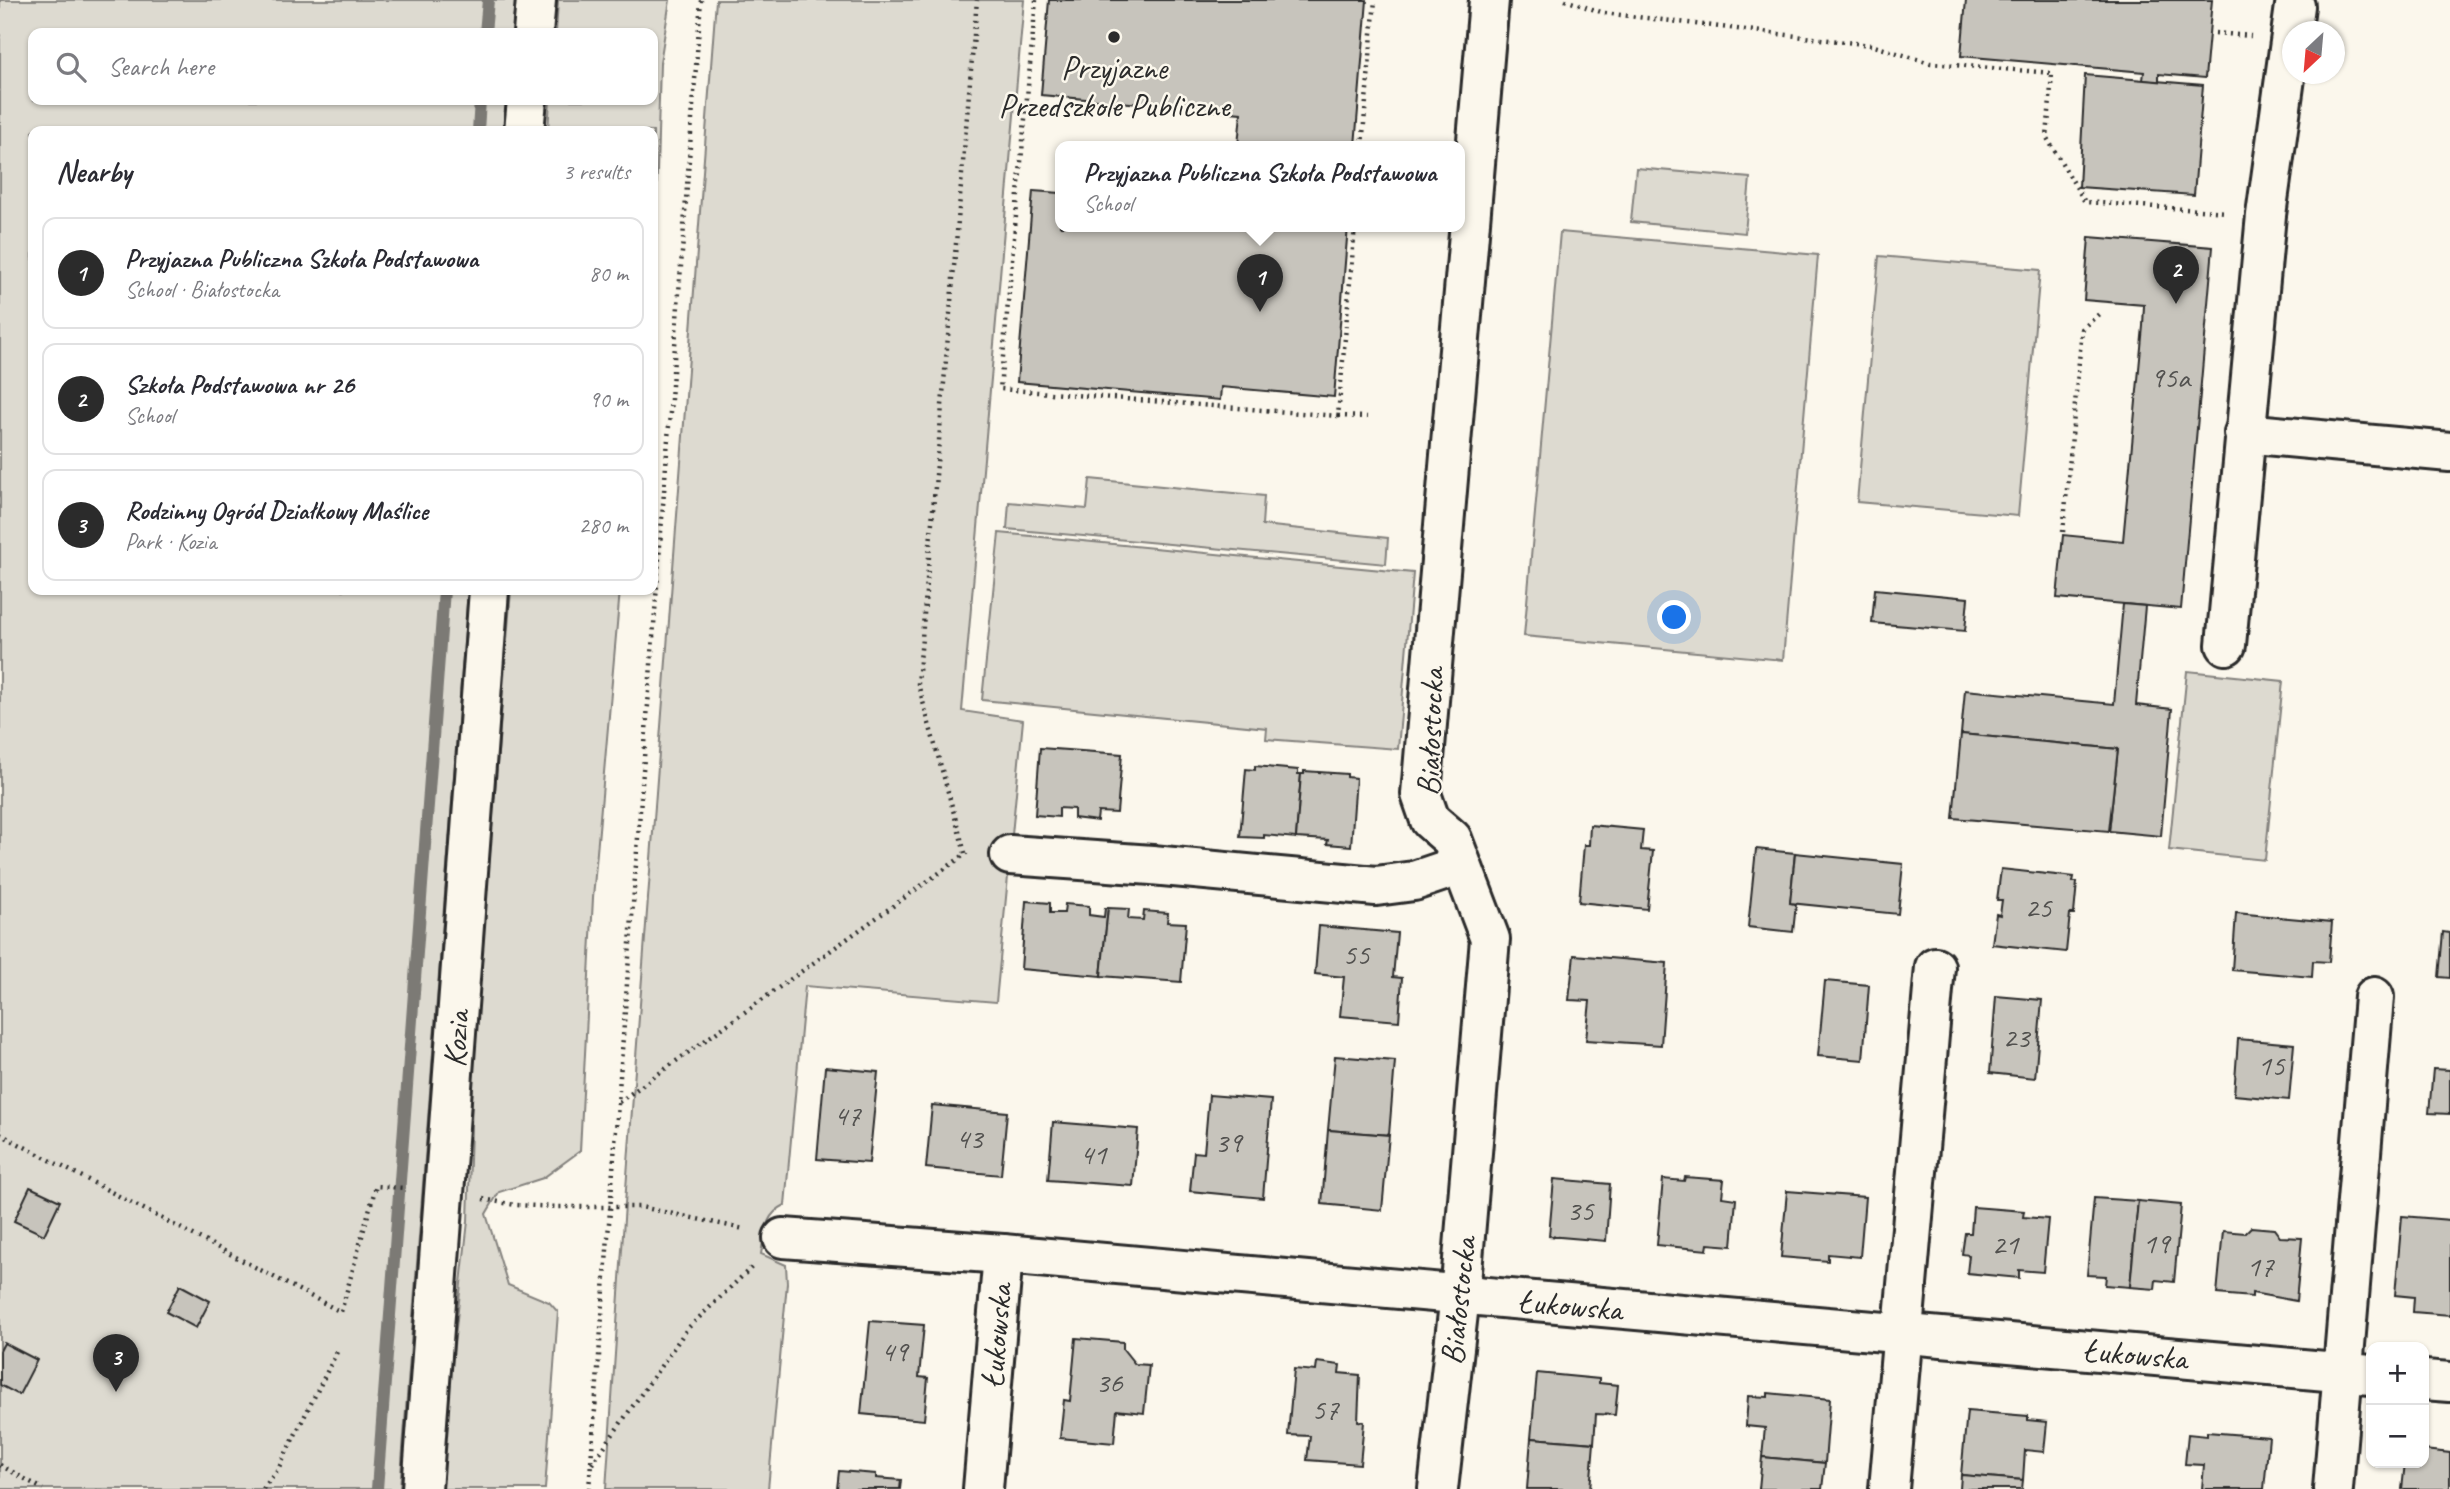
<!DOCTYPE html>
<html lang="en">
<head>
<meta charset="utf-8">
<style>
	body { margin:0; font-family:Caveat,sans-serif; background:#f7f7f7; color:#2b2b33 }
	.controls { position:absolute; right:21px; bottom:21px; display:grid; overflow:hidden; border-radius:14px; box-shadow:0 2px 5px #0004 }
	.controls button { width:63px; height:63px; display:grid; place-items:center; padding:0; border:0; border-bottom:2px solid #e1e1e2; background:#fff; color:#2b2b33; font:35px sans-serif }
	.compass { position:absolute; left:2282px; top:21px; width:63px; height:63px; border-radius:50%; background:#fff; box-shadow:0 2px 5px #0004; rotate:206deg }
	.you { position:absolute; left:1675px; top:618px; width:24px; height:24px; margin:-18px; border:5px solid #fff; border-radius:50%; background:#1a73e8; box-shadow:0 0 0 10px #1a73e833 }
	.badge { display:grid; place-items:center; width:46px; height:46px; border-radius:50%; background:#2b2b2b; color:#fff; font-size:23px; font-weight:700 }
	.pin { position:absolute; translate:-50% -58px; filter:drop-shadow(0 2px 4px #0008) }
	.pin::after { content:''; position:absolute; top:37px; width:24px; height:21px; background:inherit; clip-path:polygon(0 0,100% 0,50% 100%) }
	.popup { position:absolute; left:1055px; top:141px; width:410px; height:91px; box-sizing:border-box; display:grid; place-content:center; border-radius:14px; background:#fff; filter:drop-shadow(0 2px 5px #0005); font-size:23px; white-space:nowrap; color:#7c7c81 }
	.popup b { font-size:26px; color:#2b2b33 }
	.popup::after { content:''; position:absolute; left:50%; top:100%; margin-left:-14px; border:14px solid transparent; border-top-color:#fff }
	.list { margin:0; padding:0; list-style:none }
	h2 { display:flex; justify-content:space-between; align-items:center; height:91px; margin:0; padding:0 28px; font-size:30px }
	h2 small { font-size:23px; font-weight:400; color:#7c7c81 }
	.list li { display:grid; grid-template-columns:46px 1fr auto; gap:21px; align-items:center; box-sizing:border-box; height:112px; margin:0 14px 14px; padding:0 14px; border:2px solid #e1e1e2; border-radius:14px }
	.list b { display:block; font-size:26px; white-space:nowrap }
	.list p { margin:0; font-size:23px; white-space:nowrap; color:#7c7c81 }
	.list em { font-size:23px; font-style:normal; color:#7c7c81 }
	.icon { flex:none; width:38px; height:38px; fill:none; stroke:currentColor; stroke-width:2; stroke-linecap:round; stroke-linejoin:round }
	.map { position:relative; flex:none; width:2450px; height:1489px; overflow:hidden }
	.search { position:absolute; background:#fff; box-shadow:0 2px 5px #0004; left:28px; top:28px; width:630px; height:77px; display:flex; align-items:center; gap:18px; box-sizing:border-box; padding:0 24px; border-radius:14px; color:#7c7c81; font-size:26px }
	.panel { position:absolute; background:#fff; box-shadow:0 2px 5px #0004; left:28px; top:126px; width:630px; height:469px; border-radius:14px }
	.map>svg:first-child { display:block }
	.green { fill:#dddad0; stroke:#84827e; stroke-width:2 }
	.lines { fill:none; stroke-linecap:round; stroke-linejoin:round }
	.stream { stroke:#7b7a75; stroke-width:12 }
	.building { fill:#c7c4bc; stroke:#2b2b2b; stroke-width:2 }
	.minor-casing { stroke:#2b2b2b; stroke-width:44 }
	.path { stroke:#2b2b2b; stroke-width:4.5; stroke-dasharray:2 5; stroke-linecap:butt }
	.minor { stroke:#fbf7ec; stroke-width:38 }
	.poi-dot { fill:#2b2b2b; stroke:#fbf7ec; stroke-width:2.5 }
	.labels { text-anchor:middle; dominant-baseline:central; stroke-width:5; stroke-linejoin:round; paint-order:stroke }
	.number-label { font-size:30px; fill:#52514f }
	.poi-label { font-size:33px; fill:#2b2b2b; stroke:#fbf7ec }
	.street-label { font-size:33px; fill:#2b2b2b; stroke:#fbf7ec }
</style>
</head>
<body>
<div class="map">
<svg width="2450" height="1489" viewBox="0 0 2450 1489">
	<rect width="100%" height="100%" fill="#fbf7ec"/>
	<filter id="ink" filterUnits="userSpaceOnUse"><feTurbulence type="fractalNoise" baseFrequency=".0143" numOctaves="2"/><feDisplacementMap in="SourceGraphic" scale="14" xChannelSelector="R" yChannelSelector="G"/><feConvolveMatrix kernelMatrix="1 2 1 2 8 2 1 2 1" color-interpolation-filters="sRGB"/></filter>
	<g filter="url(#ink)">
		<g class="green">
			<polygon points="0,0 518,0 514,33 33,33 33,100 507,100 504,131 33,131 33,590 468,590 400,1489 0,1489"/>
			<polygon points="558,0 670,0 660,63 656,206 653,244 653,131 548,131 550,100 653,100 653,33 556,33"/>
			<path d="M716,0H1024L962,711L1023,720L996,1002L805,986L785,1205C764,1215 765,1233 761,1254L786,1265L787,1283L768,1489H606L626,1189Z"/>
			<polygon points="1636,168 1750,178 1745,233 1631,222"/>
			<polygon points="1560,232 1818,255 1783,660 1524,636"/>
			<polygon points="1879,256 2040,270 2018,516 1857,502"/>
			<polygon points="1090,479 1264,496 1262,525 1388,538 1386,564 1007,529 1009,502 1087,509"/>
			<polygon points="999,533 1413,573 1398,749 1266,739 1267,728 982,700"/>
			<polygon points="511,590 620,590 593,898 580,1151 543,1178 499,1192 486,1214 508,1285 549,1302 558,1312 545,1489 442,1489 447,1408 468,1221 473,1067"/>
			<polygon points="2187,671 2283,681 2265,860 2169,850"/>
		</g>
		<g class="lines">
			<g class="stream">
				<polyline points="485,33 488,0"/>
				<polyline points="478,131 480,100"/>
				<polyline points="377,1489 444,590"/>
			</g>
		</g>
		<g class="building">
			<polygon points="1049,0 1367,0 1355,146 1238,146 1241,113 1041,95"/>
			<polygon points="1966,0 2212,0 2205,78 2159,74 2159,82 2143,80 2144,72 1961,56"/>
			<polygon points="2085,75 2203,85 2194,195 2079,187"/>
			<polygon points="1033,191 1060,193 1060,226 1348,226 1334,397 1221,387 1220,400 1017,382"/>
			<polygon points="2089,237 2213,247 2181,609 2057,598 2063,535 2123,541 2143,326 2144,305 2084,300"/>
			<polygon points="1875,589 1968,598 1965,631 1872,623"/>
			<polygon points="2123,604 2145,606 2136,705 2172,709 2161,836 2109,831 2118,749 1961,734 1965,690 2114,704"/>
			<polygon points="1961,734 2118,749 2109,831 1953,818"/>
			<polygon points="1040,748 1122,754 1117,813 1098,812 1097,821 1074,818 1074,809 1059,808 1059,817 1035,815"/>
			<polygon points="1255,766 1298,770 1298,774 1301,774 1296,838 1264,835 1264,838 1240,837 1246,769 1255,770"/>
			<polygon points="1304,771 1347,774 1347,777 1356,778 1351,846 1327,844 1328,840 1296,838 1301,774 1304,774"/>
			<polygon points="1590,825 1643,830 1641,850 1653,851 1647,909 1579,902 1584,845 1589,845"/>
			<polygon points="1756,849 1795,853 1790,903 1796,904 1793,932 1748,927"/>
			<polygon points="1795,853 1903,864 1898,914 1790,903"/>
			<polygon points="2001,869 2074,877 2073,882 2077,882 2074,914 2070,914 2066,952 1992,944 1996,914 2000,915 2002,900 1997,900"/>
			<polygon points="1026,901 1050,903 1050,913 1064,913 1065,904 1089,906 1089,915 1104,917 1105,908 1108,908 1101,976 1021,969"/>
			<polygon points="1108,908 1129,909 1128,919 1143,920 1144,911 1168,913 1167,922 1186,923 1181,982 1101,976"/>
			<polygon points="2236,913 2332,922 2329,962 2313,961 2312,977 2232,970"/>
			<polygon points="1319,926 1397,933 1393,977 1402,978 1399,1021 1340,1016 1344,977 1315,974"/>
			<polygon points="2443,932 2450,933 2450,978 2439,977"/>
			<polygon points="1574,955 1667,963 1661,1045 1586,1040 1590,1001 1569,1000"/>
			<polygon points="1825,981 1869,985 1863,1060 1818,1056"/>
			<polygon points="1996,996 2042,1000 2035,1078 1990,1073"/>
			<polygon points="2238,1039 2294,1044 2289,1100 2234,1095"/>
			<polygon points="1335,1056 1395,1061 1389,1135 1328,1130"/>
			<polygon points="825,1067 878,1072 869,1163 817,1159"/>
			<polygon points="2433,1069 2450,1070 2450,1114 2429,1113"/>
			<polygon points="1209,1095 1271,1100 1263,1198 1190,1191 1194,1152 1204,1153"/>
			<polygon points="932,1105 1007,1112 1001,1175 926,1168"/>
			<polygon points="1053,1122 1138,1129 1133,1186 1048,1180"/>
			<polygon points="1328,1130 1389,1135 1382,1210 1322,1204"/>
			<polygon points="1685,1177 1724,1180 1722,1197 1736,1199 1732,1246 1708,1244 1707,1250 1657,1245 1663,1179 1684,1181"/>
			<polygon points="1554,1179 1610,1184 1606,1241 1549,1236"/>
			<polygon points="30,1187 60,1201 44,1235 14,1221"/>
			<polygon points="1787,1191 1865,1197 1860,1257 1828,1254 1828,1261 1781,1257"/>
			<polygon points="2094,1198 2138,1201 2130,1287 2105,1285 2106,1276 2087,1275"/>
			<polygon points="2138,1201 2181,1205 2174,1282 2156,1280 2155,1289 2130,1287"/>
			<polygon points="1973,1207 2024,1211 2023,1217 2048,1219 2043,1272 2019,1270 2019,1278 1967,1273 1969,1255 1962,1254 1965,1233 1971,1233"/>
			<polygon points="2402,1216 2450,1220 2450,1315 2413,1312 2414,1297 2395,1295"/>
			<polygon points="2251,1227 2274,1229 2280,1237 2302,1238 2296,1301 2252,1293 2252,1297 2217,1294 2223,1231 2245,1233"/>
			<polygon points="180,1285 210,1301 196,1328 166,1312"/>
			<polygon points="870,1321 924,1325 919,1377 928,1378 924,1420 861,1414"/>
			<polygon points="1076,1338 1123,1342 1123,1349 1135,1364 1149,1365 1144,1413 1117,1410 1114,1443 1060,1438 1064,1400 1070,1401"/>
			<polygon points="4,1343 37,1360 19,1395 0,1385 0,1351"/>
			<polygon points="1317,1362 1340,1365 1339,1373 1360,1375 1358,1421 1364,1422 1360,1464 1307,1460 1310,1436 1288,1435 1294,1369 1316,1371"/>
			<polygon points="1537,1373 1599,1379 1599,1383 1618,1385 1615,1415 1596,1414 1594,1443 1531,1438"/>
			<polygon points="1768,1393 1830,1399 1825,1463 1762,1457 1765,1428 1746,1426 1748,1396 1768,1397"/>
			<polygon points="1967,1411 2028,1416 2028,1420 2047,1422 2044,1452 2025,1450 2023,1480 1961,1475"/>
			<polygon points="2207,1432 2269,1437 2264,1489 2202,1489 2204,1465 2185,1464 2188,1434 2207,1436"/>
			<polygon points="1531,1438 1594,1443 1590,1489 1527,1489"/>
			<polygon points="2424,1450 2450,1453 2450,1489 2402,1489 2405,1463 2424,1463"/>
			<polygon points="1762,1457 1825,1463 1822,1489 1759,1489"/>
			<polygon points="839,1471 876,1474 876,1478 901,1480 900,1489 837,1489"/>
			<polygon points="1961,1475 2023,1480 2022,1489 1960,1489"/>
		</g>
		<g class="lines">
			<g class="minor-casing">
				<g id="minor">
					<polyline points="533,33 536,0"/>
					<polyline points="524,131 527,100"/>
					<polyline points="2244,433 2450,452"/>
					<polyline points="2226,645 2266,215 2295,6"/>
					<polyline points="1010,855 1152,865 1376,886 1414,881 1461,865"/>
					<polyline points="783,1238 1003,1254"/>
					<polyline points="2424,1380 2450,1382"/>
					<polyline points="422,1489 489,590"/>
					<polyline points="983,1489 1003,1254 2371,1375"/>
					<polyline points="1438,1489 1460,1295 1490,939 1452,839 1430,820 1421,794 1489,0"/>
					<polyline points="1889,1489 1935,967"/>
					<polyline points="2333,1489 2374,997"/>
				</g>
			</g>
			<g class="path">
				<polyline points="1036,0 1000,389 1338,416 1355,226"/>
				<polyline points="1565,0 1604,13 1871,45 1930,63 2052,73 2047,138 2085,202 2227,212"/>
				<polyline points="2215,33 2251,36"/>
				<polyline points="1362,146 1375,0"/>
				<polyline points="1338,416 1367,417"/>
				<polyline points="2063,532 2082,329 2100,313"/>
				<polyline points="965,853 918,684 977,0"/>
				<polyline points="619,1102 967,853"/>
				<polyline points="0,1134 341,1312 376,1186 405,1188"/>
				<polyline points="483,1199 515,1205 559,1207 641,1207 744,1229"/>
				<polyline points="592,1464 687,1329 754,1265"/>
				<polyline points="0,1465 43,1489"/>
				<polyline points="263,1489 278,1469 338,1350"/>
				<polyline points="589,1489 701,0"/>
			</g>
			<use href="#minor" class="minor"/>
		</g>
	</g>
	<circle class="poi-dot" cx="1114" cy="37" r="7"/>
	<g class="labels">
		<g class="number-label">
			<text x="2170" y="377">95a</text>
			<text x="2038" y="907">25</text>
			<text x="1356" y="954">55</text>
			<text x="2016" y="1037">23</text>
			<text x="2271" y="1065">15</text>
			<text x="847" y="1115">47</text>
			<text x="969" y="1138">43</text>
			<text x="1228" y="1142">39</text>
			<text x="1093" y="1154">41</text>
			<text x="1580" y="1210">35</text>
			<text x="2156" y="1243">19</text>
			<text x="2005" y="1244">21</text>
			<text x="2260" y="1266">17</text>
			<text x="894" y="1351">49</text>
			<text x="1109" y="1382">36</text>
			<text x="1325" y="1409">57</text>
		</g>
		<g class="poi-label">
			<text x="1114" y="68">Przyjazne<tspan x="1114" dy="38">Przedszkole Publiczne</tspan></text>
		</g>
		<g class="street-label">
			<text transform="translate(1430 732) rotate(-88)">Białostocka</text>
			<text transform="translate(456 1039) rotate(-86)">Kozia</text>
			<text transform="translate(1458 1301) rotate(-84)">Białostocka</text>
			<text transform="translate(1570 1305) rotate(5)">Łukowska</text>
			<text transform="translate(996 1336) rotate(-85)">Łukowska</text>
			<text transform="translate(2135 1354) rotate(5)">Łukowska</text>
		</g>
	</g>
</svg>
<div class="controls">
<button>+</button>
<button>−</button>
</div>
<svg class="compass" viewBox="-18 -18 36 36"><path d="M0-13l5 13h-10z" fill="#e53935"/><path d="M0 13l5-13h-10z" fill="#7c7c81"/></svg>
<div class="you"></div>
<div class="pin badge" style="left:1260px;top:312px">1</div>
<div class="popup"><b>Przyjazna Publiczna Szkoła Podstawowa</b>School</div>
<div class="pin badge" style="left:2176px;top:304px">2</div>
<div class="pin badge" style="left:116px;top:1392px">3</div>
<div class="search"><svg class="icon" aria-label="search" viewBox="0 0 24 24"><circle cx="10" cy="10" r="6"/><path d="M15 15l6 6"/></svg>Search here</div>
<section class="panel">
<h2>Nearby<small>3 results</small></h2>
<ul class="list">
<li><span class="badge">1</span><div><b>Przyjazna Publiczna Szkoła Podstawowa</b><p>School · Białostocka</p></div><em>80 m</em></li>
<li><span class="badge">2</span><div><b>Szkoła Podstawowa nr 26</b><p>School</p></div><em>90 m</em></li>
<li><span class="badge">3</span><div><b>Rodzinny Ogród Działkowy Maślice</b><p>Park · Kozia</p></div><em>280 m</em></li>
</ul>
</section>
</div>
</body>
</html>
